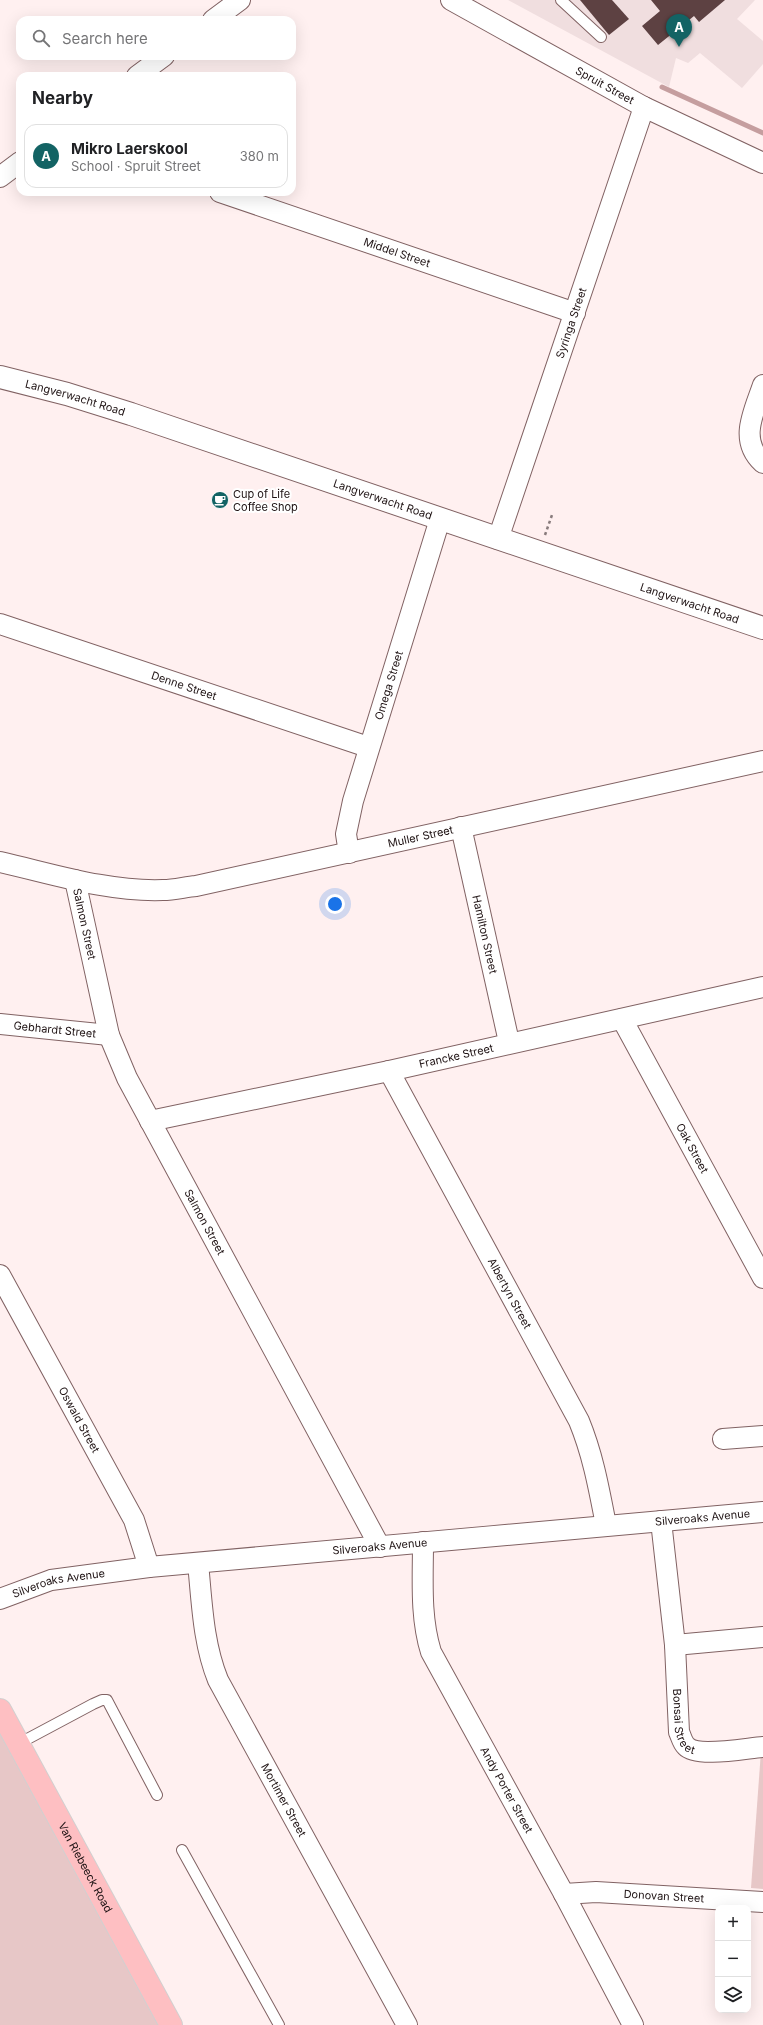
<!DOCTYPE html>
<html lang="en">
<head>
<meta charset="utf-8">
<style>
	body { margin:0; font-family:Inter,sans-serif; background:#f6f6f6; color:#202124 }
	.controls { position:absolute; right:12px; bottom:12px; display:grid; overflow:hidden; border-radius:8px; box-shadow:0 4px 16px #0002 }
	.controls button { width:36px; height:36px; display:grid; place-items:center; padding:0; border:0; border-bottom:1px solid #e0e0e0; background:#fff; color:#202124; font:20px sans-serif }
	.you { position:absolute; left:335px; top:904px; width:14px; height:14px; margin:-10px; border:3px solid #fff; border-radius:50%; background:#1a73e8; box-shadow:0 0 0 6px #1a73e833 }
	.badge { display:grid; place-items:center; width:26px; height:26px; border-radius:50%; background:#136364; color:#fff; font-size:13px; font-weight:700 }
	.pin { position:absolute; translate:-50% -33px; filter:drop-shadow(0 1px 2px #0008) }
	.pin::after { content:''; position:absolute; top:21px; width:14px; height:12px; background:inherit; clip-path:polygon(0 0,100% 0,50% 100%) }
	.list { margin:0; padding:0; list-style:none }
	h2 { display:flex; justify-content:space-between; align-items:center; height:52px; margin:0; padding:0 16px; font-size:17px }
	h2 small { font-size:13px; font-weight:400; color:#757577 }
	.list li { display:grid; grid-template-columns:26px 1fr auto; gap:12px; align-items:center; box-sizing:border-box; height:64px; margin:0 8px 8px; padding:0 8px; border:1px solid #e0e0e0; border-radius:12px }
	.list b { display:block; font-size:15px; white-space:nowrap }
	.list p { margin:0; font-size:13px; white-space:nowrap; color:#757577 }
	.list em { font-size:13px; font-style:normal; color:#757577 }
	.icon { flex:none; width:22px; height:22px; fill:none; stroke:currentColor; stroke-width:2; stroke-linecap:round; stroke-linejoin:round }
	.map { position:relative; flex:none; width:763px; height:2025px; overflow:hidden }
	.search { position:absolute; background:#fff; box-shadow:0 4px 16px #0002; left:16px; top:16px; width:280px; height:44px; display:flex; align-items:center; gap:10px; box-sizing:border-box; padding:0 14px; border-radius:12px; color:#757577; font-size:15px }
	.panel { position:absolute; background:#fff; box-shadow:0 4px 16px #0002; left:16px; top:72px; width:280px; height:124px; border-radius:12px }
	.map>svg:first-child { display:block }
	.built { fill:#f0dedf }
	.green { fill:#e7c7c7 }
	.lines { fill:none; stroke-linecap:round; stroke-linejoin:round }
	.stream { stroke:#c59e9f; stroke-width:5 }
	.building { fill:#5d4142 }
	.service-casing { stroke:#816263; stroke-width:12 }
	.minor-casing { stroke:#816263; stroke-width:22 }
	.tertiary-casing { stroke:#816263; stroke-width:24 }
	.primary-casing { stroke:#d2d0d0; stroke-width:24 }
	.path { stroke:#887b7c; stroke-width:2.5; stroke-dasharray:3 3; stroke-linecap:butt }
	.service { stroke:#fff; stroke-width:10 }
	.minor { stroke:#fff; stroke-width:20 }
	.tertiary { stroke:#fff; stroke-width:22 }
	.primary { stroke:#febfc2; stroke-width:22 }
	.labels { text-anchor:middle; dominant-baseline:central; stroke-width:4; stroke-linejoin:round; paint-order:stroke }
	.street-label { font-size:11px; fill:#1e1213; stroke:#fff }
	.poi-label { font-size:11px; fill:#1e1213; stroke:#fff; text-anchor:start }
</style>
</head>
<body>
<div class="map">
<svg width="763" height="2025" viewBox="0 0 763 2025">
	<rect width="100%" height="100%" fill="#fff0f0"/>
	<polygon class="built" points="508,0 755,0 737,19 763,41 763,64 742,88 700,53 688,63 676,58 669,87"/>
	<g class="green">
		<polygon points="0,1711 171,2025 0,2025"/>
		<polygon points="761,1751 763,1751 763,1889 751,1888"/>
	</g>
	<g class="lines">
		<polyline class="stream" points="662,87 763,133"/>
	</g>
	<g class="building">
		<polygon points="580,0 612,0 629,19 609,35"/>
		<polygon points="651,0 725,0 699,22 694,16 658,45 642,26 660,11"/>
	</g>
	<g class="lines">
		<g class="service-casing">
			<g id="service">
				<polyline points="561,0 601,37"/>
				<polyline points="18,1744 93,1704 102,1700 107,1700 157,1795"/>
				<polyline points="182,1850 279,2025"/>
			</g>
		</g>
		<g class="minor-casing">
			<g id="minor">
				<path id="s1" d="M451,0L644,107L763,163"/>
				<polyline points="213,20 240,0"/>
				<polyline points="137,76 164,56"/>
				<polyline points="0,177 20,162"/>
				<path id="s2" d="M220,192L575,313"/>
				<path d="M763,385C754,412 738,440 763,463"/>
				<path id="s3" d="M498,539L644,107"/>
				<path id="s4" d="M0,624L368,747"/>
				<path id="s5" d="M461,827L509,1042"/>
				<path id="s6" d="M349,853L346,834L353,801L440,519"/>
				<path id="s7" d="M0,862C53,874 108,892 163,890C174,890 185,887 196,886L763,761"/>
				<path id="s8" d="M75,880L109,1035L127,1078L380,1547"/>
				<path id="s9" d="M622,1019L763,1278"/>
				<path id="s10" d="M0,1024L109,1035"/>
				<path id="s11" d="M389,1071L579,1421C593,1455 599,1489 606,1525"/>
				<path id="s12" d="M150,1121L389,1071L763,987"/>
				<path id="s13" d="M0,1275L134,1520L149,1567"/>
				<polyline points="723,1439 763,1436"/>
				<path id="s14" d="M661,1521L675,1645L679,1732C681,1736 682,1742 686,1746C697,1758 747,1748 763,1747"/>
				<path id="s15" d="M423,1542C423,1579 420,1617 431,1652L564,1894L633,2025"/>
				<path id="s16" d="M198,1563C202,1603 203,1643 218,1680L407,2025"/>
				<path id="s17" d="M0,1599L51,1580L149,1567L763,1512"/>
				<polyline points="675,1645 763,1637"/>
				<path id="s18" d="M564,1894L596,1892L763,1902"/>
			</g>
		</g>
		<g class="tertiary-casing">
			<g id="tertiary">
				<path id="s19" d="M0,377L67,394L131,414L763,628"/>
			</g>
		</g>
		<g class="primary-casing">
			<g id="primary">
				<path id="s20" d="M0,1710L171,2025"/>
			</g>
		</g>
		<polyline class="path" points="545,535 552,515"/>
		<use href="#service" class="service"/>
		<use href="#minor" class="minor"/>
		<use href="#tertiary" class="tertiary"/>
		<use href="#primary" class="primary"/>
	</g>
	<defs>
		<g id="cafe-disc" transform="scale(0.9)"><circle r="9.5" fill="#136364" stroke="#fff"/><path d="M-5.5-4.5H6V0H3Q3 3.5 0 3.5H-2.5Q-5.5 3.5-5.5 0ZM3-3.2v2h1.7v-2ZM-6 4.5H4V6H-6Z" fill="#fff"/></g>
	</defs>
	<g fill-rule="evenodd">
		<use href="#cafe-disc" x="220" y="500"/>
	</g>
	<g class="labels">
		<g class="street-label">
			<text stroke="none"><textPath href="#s1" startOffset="176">Spruit Street</textPath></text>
			<text stroke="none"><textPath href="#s2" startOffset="187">Middel Street</textPath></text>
			<text stroke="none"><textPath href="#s3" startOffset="228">Syringa Street</textPath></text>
			<text stroke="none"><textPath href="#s19" startOffset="78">Langverwacht Road</textPath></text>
			<text stroke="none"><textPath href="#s19" startOffset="402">Langverwacht Road</textPath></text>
			<text stroke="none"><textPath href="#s19" startOffset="726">Langverwacht Road</textPath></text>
			<text stroke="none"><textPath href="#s4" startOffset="194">Denne Street</textPath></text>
			<text stroke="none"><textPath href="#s6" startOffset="174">Omega Street</textPath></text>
			<text stroke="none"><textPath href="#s7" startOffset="429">Muller Street</textPath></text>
			<text stroke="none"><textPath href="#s8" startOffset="45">Salmon Street</textPath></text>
			<text stroke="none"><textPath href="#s5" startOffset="110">Hamilton Street</textPath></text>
			<text stroke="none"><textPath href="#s10" startOffset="55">Gebhardt Street</textPath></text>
			<text stroke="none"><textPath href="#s12" startOffset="313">Francke Street</textPath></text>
			<text stroke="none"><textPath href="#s9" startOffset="147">Oak Street</textPath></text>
			<text stroke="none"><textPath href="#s8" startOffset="369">Salmon Street</textPath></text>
			<text stroke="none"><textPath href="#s11" startOffset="253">Albertyn Street</textPath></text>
			<text stroke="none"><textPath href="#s13" startOffset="165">Oswald Street</textPath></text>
			<text stroke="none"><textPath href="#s17" startOffset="709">Silveroaks Avenue</textPath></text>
			<text stroke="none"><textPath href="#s17" startOffset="385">Silveroaks Avenue</textPath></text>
			<text stroke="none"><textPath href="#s17" startOffset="61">Silveroaks Avenue</textPath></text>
			<text stroke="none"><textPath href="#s14" startOffset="203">Bonsai Street</textPath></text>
			<text stroke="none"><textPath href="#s15" startOffset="268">Andy Porter Street</textPath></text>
			<text stroke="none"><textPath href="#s16" startOffset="256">Mortimer Street</textPath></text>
			<text stroke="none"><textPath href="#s20" startOffset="179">Van Riebeeck Road</textPath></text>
			<text stroke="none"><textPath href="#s18" startOffset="100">Donovan Street</textPath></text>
		</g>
		<g class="poi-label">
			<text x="233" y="494">Cup of Life<tspan x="233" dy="13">Coffee Shop</tspan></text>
		</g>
	</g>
</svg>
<div class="controls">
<button>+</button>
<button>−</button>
<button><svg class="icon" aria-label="layers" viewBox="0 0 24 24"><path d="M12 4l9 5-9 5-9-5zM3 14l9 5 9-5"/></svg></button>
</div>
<div class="you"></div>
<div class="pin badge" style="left:679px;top:47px">A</div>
<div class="search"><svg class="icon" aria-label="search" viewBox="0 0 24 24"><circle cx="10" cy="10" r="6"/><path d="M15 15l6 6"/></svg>Search here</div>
<section class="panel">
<h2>Nearby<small></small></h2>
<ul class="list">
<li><span class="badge">A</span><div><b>Mikro Laerskool</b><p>School · Spruit Street</p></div><em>380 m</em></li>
</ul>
</section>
</div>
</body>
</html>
